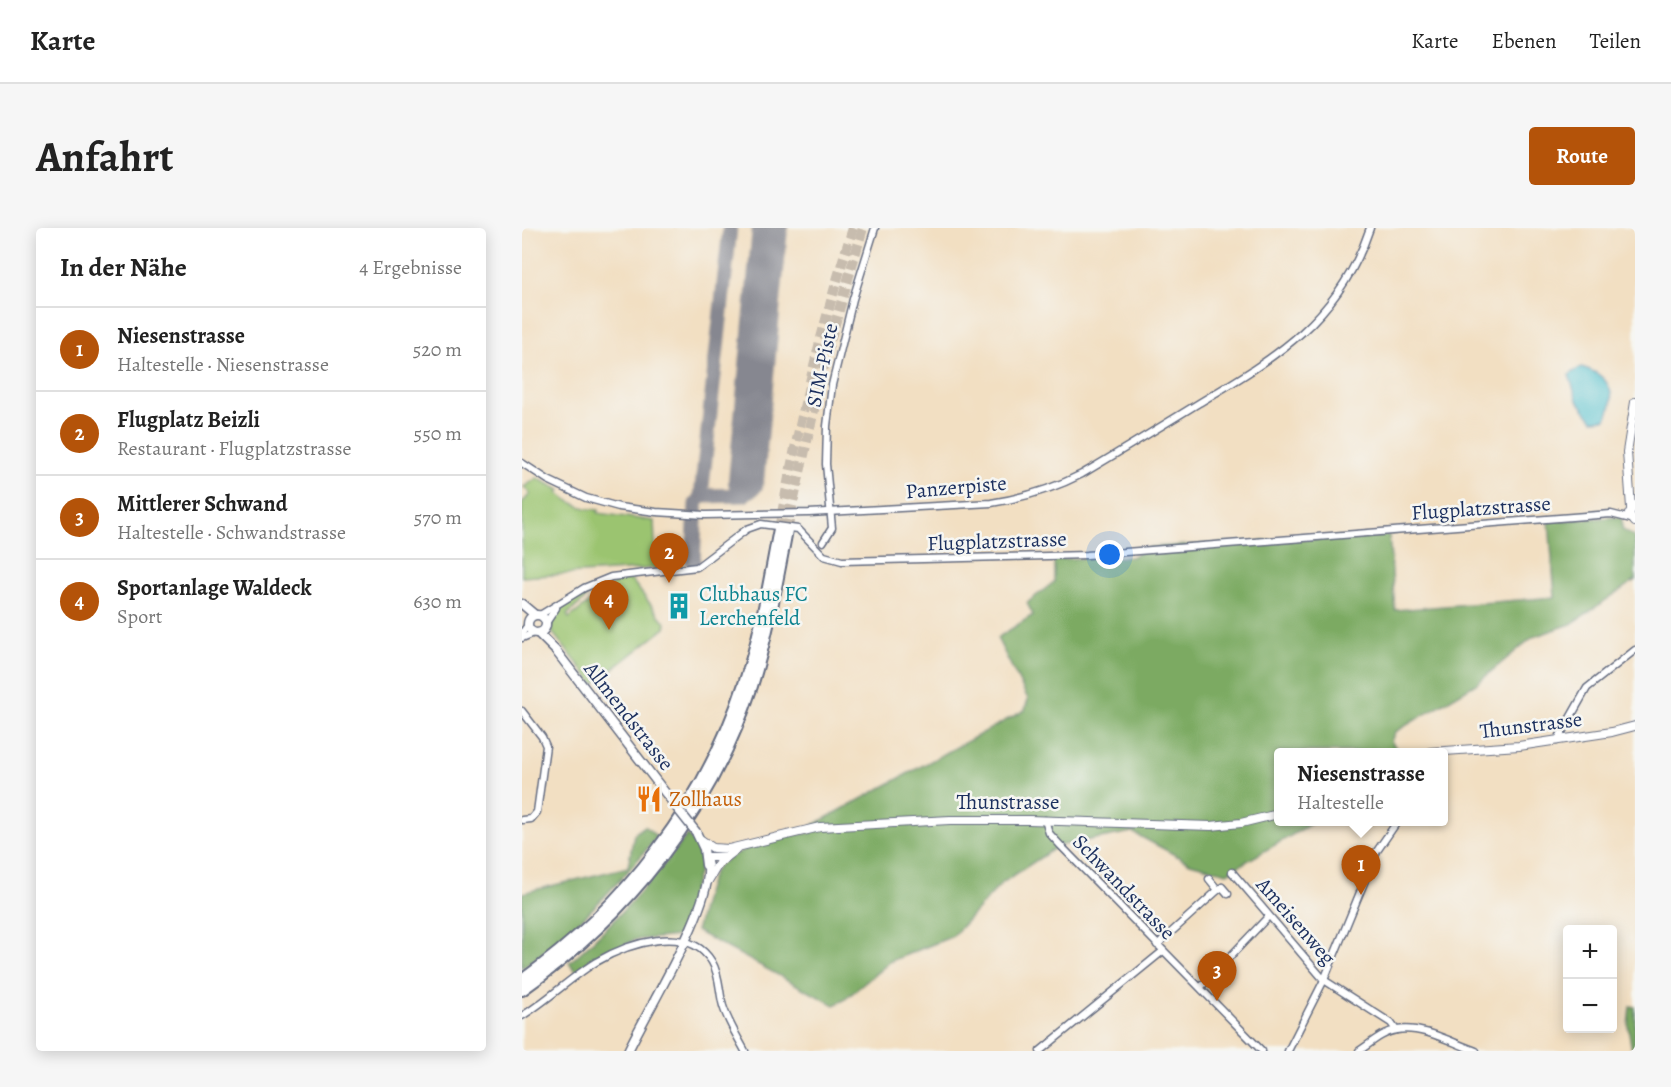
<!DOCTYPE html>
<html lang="de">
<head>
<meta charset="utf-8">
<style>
	body { margin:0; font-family:Alegreya,serif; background:#f6f6f6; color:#222 }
	.controls { position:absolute; right:18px; bottom:18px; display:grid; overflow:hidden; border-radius:6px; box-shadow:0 3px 15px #0003 }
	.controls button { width:54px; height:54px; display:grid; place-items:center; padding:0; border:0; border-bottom:2px solid #e0e0e0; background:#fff; color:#222; font:30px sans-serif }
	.you { position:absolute; left:588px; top:327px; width:21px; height:21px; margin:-15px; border:4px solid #fff; border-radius:50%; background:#1a73e8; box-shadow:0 0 0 9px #1a73e833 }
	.badge { display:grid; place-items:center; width:39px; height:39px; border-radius:50%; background:#b45309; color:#fff; font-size:20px; font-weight:700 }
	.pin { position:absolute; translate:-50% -50px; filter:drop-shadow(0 2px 3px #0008) }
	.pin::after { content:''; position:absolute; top:32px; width:21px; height:18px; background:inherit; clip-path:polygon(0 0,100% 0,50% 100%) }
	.popup { position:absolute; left:752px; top:520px; width:174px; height:78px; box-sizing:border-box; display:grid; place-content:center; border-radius:6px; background:#fff; filter:drop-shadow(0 2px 4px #0005); font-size:20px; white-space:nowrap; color:#767676 }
	.popup b { font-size:22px; color:#222 }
	.popup::after { content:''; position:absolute; left:50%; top:100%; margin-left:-12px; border:12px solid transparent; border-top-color:#fff }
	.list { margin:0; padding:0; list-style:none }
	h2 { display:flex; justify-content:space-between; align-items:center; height:78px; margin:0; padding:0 24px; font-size:26px }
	h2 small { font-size:20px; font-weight:400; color:#767676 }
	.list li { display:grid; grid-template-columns:39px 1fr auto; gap:18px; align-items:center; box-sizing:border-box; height:84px; padding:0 24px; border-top:2px solid #e0e0e0 }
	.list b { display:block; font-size:22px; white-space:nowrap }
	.list p { margin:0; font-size:20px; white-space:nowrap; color:#767676 }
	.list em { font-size:20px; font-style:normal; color:#767676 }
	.map { position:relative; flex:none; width:1113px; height:823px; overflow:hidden; border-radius:6px }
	header { display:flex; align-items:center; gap:36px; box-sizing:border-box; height:84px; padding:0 30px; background:#fff; border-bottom:2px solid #e0e0e0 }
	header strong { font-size:28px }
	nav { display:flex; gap:33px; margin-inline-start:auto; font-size:21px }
	.intro { display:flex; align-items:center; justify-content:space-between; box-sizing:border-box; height:144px; padding:0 36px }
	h1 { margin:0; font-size:42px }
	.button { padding:15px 27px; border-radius:6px; background:#b45309; color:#fff; font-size:21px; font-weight:700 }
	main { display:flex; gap:36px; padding:0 36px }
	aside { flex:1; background:#fff; border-radius:6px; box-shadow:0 3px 15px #0003 }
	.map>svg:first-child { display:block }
	.green { fill:#9bc470; stroke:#5b7a67; stroke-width:1.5 }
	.forest { fill:#7caa62; stroke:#4c6c60; stroke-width:1.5 }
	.water { fill:#53c0cc; stroke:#377895; stroke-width:1.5 }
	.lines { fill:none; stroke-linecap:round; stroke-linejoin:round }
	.taxiway { stroke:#868790; stroke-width:15 }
	.runway { stroke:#868790; stroke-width:36 }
	.motorway-tunnel { stroke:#c7bcae; stroke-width:10; stroke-dasharray:10 5; stroke-linecap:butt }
	.minor-casing { stroke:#666d81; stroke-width:9 }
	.tertiary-casing { stroke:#666d81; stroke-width:10 }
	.secondary-casing { stroke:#666d81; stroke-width:11 }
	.motorway-casing { stroke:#666d81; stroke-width:14 }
	.minor { stroke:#fff; stroke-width:6 }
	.tertiary { stroke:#fff; stroke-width:8 }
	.secondary { stroke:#fff; stroke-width:8 }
	.motorway { stroke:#fff; stroke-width:10 }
	.secondary-bridge-casing { stroke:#666d81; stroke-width:11; stroke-linecap:butt }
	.secondary-bridge { stroke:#fff; stroke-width:8 }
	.labels { text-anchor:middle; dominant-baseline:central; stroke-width:5; stroke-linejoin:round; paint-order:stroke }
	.street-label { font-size:21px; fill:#1b2f5e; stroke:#f6f6f2 }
	.culture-label { font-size:21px; fill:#0d838f; stroke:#f6f6f2; text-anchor:start }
	.food-label { font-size:21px; fill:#c56008; stroke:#f6f6f2; text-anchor:start }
</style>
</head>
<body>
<header>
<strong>Karte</strong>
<nav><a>Karte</a><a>Ebenen</a><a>Teilen</a></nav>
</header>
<div class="intro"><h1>Anfahrt</h1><a class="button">Route</a></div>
<main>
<aside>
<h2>In der Nähe<small>4 Ergebnisse</small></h2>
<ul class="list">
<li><span class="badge">1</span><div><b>Niesenstrasse</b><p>Haltestelle · Niesenstrasse</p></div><em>520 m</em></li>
<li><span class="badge">2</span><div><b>Flugplatz Beizli</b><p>Restaurant · Flugplatzstrasse</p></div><em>550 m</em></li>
<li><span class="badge">3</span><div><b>Mittlerer Schwand</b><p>Haltestelle · Schwandstrasse</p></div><em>570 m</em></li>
<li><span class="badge">4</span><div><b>Sportanlage Waldeck</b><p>Sport</p></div><em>630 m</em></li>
</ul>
</aside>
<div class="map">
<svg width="1113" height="823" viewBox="0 0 1113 823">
	<rect width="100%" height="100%" fill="#f6f6f2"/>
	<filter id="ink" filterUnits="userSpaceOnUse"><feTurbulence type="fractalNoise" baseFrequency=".0167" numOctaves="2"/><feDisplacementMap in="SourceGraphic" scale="12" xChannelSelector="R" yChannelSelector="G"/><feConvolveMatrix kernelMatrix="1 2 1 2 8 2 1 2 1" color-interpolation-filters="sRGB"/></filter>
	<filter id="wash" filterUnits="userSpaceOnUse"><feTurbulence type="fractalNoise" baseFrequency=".008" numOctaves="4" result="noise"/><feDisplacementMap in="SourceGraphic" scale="24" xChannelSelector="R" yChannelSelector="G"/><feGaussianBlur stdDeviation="1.35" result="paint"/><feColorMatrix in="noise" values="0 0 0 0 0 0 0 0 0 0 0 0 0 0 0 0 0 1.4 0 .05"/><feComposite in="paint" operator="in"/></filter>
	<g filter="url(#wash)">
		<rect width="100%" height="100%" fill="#f2dfc2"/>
		<g class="green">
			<path d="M15,250L38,262L36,265C49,275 60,281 77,282L76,285L132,293L134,340L0,349V275L8,266L2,259Z"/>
			<polygon points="99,350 108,350 144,396 143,400 72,456 30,404 29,395 41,378 61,364 64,370 45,387 47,390"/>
		</g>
		<g class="forest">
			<path d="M1097,289L1100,291V301L1113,310V352L1049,396L1011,409L954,456L873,504L869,513L877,524H756V594H792L705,645L668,635L610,604L536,618L480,655L431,708L369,733L322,772L312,777L174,703C180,684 183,661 192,644C205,622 265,605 290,605L291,597L503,482L506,471L475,410L511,387L505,375L532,354V331L609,329L628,319L867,307L873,382L1033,369L1027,293Z"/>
			<path d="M123,598L135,609C96,657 51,705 0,740V665L106,639L112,606Z"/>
			<path d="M165,607L174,617L179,636L157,708L112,712L76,731L73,728L55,744L47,735C92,695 129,655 165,607Z"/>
			<polygon points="1108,778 1113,779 1113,823 1110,823 1106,798"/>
		</g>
		<path class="water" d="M1059,139C1086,146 1097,165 1084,191L1071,192L1055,172L1047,147Z"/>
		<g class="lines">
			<g class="taxiway">
				<polyline points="179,268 222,267 224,253"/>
				<polyline points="171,335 174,276 179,268 208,0"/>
			</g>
			<polyline class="runway" points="224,253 248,0"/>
		</g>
	</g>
	<g filter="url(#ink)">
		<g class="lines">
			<g class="motorway-tunnel">
				<path d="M257,301C276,199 299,99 331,0"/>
				<polyline points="265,302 306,120 341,0"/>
			</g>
			<g class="minor-casing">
				<g id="minor">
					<path d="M0,235L26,252L64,270L97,279L134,284L183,287L287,285L469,275C500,270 531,261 560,246C599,223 638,199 677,175C754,129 818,91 848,0"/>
					<polyline points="301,314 310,300 304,236 305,198 310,157 331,71 353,0"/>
					<polyline points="18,387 62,360 89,349 175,339 225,301 239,296 276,301 302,328 320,333 565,327 1089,286 1109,291"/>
					<polyline points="24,395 34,380"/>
					<polyline points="0,405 6,397"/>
					<polyline points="0,410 12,405"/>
					<polyline points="0,483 20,509 24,518 15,584 9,591 0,592"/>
					<polyline points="1035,513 1065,460 1113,422"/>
					<polyline points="523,592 527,605 539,618 740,823"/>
					<polyline points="710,644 802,752 869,795 874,802"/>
					<polyline points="687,651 696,662"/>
					<polyline points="635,717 696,662 700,659 706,666"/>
					<polyline points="679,759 744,691"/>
					<path d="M0,788C26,772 48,750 74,734C105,716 166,694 190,734C198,747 197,764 201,778C206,794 215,808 223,823"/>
					<polyline points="518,823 641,723"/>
					<polyline points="766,823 802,752 855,623 875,594"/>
					<path d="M837,823C849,815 861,804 875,802C899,797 931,815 954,823"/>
				</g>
			</g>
			<g class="tertiary-casing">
				<g id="tertiary">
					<polyline points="1112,277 1107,286 1113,294"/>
					<polyline points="1109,280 1105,224 1113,174"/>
					<polyline points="908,524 997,518 1090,504 1113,498"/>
					<polyline points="178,611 191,620 207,621 298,599 428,592 507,592 689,598 719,595 756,586"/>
					<polyline points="184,629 202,629"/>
					<polyline points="186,653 197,635 215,621"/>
				</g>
			</g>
			<g class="secondary-casing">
				<g id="secondary">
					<polyline points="0,376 13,387"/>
					<circle cx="15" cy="396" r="9"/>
					<polyline points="16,405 34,423 155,580"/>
					<polyline points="174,604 182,621 184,637"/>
					<path d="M106,823C123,786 196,669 185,634"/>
				</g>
			</g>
			<g class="motorway-casing">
				<g id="motorway">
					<path d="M0,752C104,678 182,577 222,456C239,405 247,353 257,301"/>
					<path d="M0,762C107,687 189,583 230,458C246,407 255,354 265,302"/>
				</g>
			</g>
			<use href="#minor" class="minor"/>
			<use href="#tertiary" class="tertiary"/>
			<use href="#secondary" class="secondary"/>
			<use href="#motorway" class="motorway"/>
			<g class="secondary-bridge-casing">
				<polyline id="secondary-bridge" points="155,580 174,604"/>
			</g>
			<use href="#secondary-bridge" class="secondary-bridge"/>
		</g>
	</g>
	<defs>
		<g id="building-bare" transform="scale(2.07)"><path d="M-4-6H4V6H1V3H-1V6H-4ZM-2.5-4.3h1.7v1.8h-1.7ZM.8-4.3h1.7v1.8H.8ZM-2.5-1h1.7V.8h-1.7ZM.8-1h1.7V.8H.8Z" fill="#0f9aa8" stroke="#f6f6f2" stroke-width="2.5" paint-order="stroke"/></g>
		<g id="restaurant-bare" transform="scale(2.07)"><path d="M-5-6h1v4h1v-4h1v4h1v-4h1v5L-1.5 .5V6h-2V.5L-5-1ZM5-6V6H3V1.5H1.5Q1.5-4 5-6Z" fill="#e8710a" stroke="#f6f6f2" stroke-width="2.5" paint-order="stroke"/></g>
	</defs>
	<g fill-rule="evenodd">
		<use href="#building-bare" x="157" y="378"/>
		<use href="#restaurant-bare" x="127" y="571"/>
	</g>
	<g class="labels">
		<g class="street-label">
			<text transform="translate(300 137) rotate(-78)">SIM-Piste</text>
			<text transform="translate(434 259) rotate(-5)">Panzerpiste</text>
			<text transform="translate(959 280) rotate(-4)">Flugplatzstrasse</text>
			<text transform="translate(475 313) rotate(-2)">Flugplatzstrasse</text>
			<text transform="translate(107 488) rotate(52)">Allmendstrasse</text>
			<text transform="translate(1009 497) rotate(-7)">Thunstrasse</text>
			<text x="486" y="574">Thunstrasse</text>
			<text transform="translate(602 659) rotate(46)">Schwandstrasse</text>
			<text transform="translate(774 693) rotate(49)">Ameisenweg</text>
		</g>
		<g class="culture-label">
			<text x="177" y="366">Clubhaus FC<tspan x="177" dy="24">Lerchenfeld</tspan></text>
		</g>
		<g class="food-label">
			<text x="147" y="571">Zollhaus</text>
		</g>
	</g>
</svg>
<div class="controls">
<button>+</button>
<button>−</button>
</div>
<div class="you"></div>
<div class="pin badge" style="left:839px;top:667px">1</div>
<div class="popup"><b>Niesenstrasse</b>Haltestelle</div>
<div class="pin badge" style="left:147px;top:355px">2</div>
<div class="pin badge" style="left:695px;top:773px">3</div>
<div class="pin badge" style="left:87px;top:402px">4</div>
</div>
</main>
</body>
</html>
